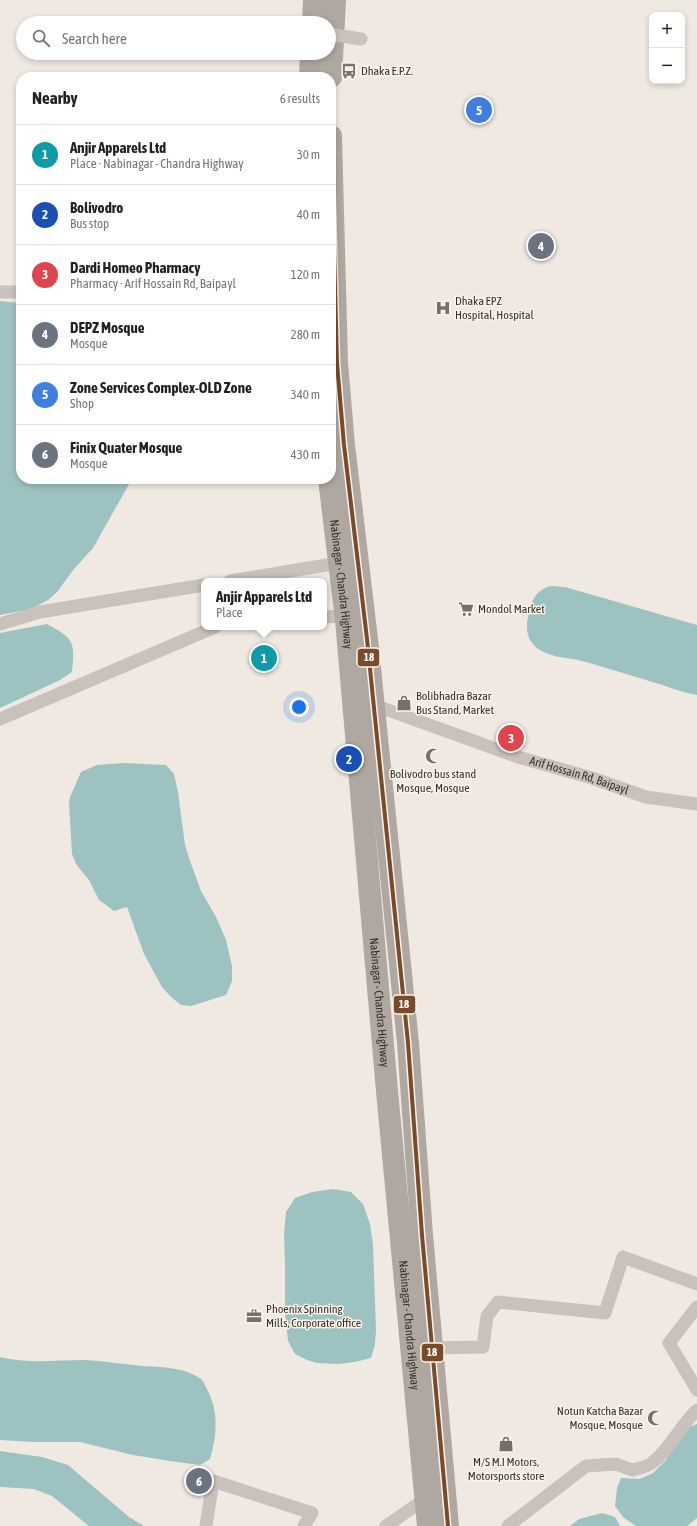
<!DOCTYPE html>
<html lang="en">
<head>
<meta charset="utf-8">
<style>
	body { margin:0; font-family:"Asap Condensed",sans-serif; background:#f6f6f6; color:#202124 }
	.controls { position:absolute; right:12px; top:12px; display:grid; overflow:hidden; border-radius:8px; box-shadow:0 2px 6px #0003 }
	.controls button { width:36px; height:36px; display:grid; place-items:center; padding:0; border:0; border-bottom:1px solid #e0e0e0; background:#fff; color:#202124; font:20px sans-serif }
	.you { position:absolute; left:299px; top:707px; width:14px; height:14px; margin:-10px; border:3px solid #fff; border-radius:50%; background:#1a73e8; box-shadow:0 0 0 6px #1a73e833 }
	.badge { display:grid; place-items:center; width:26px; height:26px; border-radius:50%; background:#2563eb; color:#fff; font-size:13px; font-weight:700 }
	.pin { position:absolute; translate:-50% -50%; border:2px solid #fff; box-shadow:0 1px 4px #0006 }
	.popup { position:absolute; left:201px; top:578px; width:126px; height:52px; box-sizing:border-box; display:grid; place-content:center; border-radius:8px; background:#fff; filter:drop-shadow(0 1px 3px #0005); font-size:13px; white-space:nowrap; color:#757577 }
	.popup b { font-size:15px; color:#202124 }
	.popup::after { content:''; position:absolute; left:50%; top:100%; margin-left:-8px; border:8px solid transparent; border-top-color:#fff }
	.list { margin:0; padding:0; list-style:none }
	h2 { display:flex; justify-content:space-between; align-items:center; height:52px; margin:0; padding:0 16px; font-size:17px }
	h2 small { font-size:13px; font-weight:400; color:#757577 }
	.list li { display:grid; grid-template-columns:26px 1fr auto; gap:12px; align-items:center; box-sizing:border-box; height:60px; padding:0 16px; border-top:1px solid #e0e0e0 }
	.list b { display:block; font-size:15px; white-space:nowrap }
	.list p { margin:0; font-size:13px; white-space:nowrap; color:#757577 }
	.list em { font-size:13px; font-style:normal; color:#757577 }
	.icon { flex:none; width:22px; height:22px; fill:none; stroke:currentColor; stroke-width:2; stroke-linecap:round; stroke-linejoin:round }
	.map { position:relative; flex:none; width:697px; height:1526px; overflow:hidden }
	.search { position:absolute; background:#fff; box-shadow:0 2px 6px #0003; left:16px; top:16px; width:320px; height:44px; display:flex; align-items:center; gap:10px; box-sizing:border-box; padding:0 14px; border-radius:22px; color:#757577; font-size:15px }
	.panel { position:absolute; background:#fff; box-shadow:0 2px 6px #0003; left:16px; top:72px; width:320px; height:412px; border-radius:16px }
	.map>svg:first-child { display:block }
	.water { fill:#9dc2c2 }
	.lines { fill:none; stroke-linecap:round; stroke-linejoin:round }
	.street { stroke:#c9c1bb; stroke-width:13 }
	.highway { stroke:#aea8a1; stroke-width:22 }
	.street-bridge { stroke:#c9c1bb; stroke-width:13 }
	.bus-1-casing { stroke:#fbf4ea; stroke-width:7 }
	.bus-1 { stroke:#7a4b2a; stroke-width:4 }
	.labels { text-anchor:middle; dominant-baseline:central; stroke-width:3; stroke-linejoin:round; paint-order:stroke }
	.poi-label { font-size:12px; fill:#3a2e29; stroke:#fbf4ea; text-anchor:start }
	.street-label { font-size:12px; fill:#3a2e29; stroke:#fbf4ea }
	.line-badge { stroke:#fbf4ea; stroke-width:1.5 }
	.badge-label { font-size:11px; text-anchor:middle; font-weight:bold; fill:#fff }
</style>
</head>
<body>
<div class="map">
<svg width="697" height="1526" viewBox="0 0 697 1526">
	<rect width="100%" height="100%" fill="#efe9e2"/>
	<g class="water">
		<polygon points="0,301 21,303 21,479 130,479 129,484 93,548 74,569 57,592 48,600 31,609 0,615"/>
		<path d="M551,586L565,587L697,625V695C684,693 672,688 659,684C635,677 611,669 586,662C570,657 552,659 537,648C524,637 526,623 530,609C533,597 538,589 551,586Z"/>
		<path d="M47,624C74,639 75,641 72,672L60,680L0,708V633Z"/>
		<polygon points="124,763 166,765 174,774 178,792 185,845 190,861 201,891 216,917 226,940 232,966 232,981 226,995 191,1006 181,1005 171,997 162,987 144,954 127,907 114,911 99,900 89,880 76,864 72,854 69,802 70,797 81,772 97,765"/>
		<polygon points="333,1189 351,1192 363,1204 370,1224 373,1245 376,1330 375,1344 371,1358 355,1362 338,1364 317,1363 307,1360 295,1354 288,1341 285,1313 285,1262 284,1234 286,1212 295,1198 312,1192"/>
		<path d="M0,1357C28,1364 56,1360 84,1360C104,1361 123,1364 142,1366C161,1367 184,1367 201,1379C203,1381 205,1385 207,1389C219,1412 217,1435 210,1459L200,1465L170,1461L133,1455L80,1442H33L0,1440Z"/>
		<polygon points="697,1424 697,1518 687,1526 636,1526 624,1518 615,1506 617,1488 621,1478 640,1479 653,1473 665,1461 687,1428"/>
		<polygon points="0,1451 42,1457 68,1465 129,1517 144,1526 89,1526 52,1496 34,1489 0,1487"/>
		<polygon points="602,1513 615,1517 620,1526 570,1526 579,1519"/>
	</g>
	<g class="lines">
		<g class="street">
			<polyline points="0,292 21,292"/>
			<polyline points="230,581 339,563"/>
			<polyline points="324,617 346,616"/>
			<polyline points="0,624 40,612 204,585"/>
			<path id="s1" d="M374,705L518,757L592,778L646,797L697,804"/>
			<polyline points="0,719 215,627"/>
			<polyline points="697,1307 669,1343 697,1390"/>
			<polyline points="432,1348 483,1347 487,1316 498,1302 605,1313 623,1257 697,1284"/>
			<polyline points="206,1526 213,1481 312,1513 304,1526"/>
			<polyline points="386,1526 425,1499"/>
			<path d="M508,1526L586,1466L616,1464L632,1470C639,1468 648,1467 653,1462C671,1448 680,1425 697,1410"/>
		</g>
		<g class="highway">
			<polyline points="313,23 314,0"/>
			<polyline points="310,77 311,53"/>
			<polyline points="331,77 335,0"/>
			<polyline points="331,136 337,363 344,445 367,639 408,1043 422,1235 448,1526"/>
			<path id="s2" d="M329,479L346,620L387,1091L428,1526"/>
		</g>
		<polyline class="street-bridge" points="329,34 361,39"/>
		<g class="bus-1-casing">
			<polyline id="bus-1" points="331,136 337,363 344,445 367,639 408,1043 422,1235 448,1526"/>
		</g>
		<use href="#bus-1" class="bus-1"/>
	</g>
	<defs>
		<g id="bus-bare" transform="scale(1.2)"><path d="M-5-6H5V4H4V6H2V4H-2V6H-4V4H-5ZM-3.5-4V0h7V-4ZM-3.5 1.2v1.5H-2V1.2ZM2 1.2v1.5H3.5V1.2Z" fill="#796f6a" stroke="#fbf4ea" stroke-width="2.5" paint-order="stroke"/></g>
		<g id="hospital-bare" transform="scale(1.2)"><path d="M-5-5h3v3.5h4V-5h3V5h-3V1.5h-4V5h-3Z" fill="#796f6a" stroke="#fbf4ea" stroke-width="2.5" paint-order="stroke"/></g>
		<g id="supermarket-bare" transform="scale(1.2)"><path d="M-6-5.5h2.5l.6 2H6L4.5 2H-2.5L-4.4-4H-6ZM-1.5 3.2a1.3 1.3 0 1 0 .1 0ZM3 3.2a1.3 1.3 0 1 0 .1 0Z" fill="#796f6a" stroke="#fbf4ea" stroke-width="2.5" paint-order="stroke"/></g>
		<g id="shop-bare" transform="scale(1.2)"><path d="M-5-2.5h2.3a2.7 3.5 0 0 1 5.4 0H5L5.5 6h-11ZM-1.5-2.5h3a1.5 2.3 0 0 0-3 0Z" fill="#796f6a" stroke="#fbf4ea" stroke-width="2.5" paint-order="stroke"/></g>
		<g id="mosque-bare" transform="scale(1.2)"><path d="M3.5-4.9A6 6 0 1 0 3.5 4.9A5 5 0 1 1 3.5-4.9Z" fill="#796f6a" stroke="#fbf4ea" stroke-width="2.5" paint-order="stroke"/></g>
		<g id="office-bare" transform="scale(1.2)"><path d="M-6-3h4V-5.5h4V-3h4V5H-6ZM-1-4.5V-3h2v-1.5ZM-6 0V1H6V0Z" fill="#796f6a" stroke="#fbf4ea" stroke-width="2.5" paint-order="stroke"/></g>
	</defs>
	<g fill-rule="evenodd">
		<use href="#bus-bare" x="349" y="71"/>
		<use href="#hospital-bare" x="443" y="308"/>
		<use href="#supermarket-bare" x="466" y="609"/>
		<use href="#shop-bare" x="404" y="703"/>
		<use href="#mosque-bare" x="433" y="756"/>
		<use href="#office-bare" x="254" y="1316"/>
		<use href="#mosque-bare" x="655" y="1418"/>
		<use href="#shop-bare" x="506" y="1444"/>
	</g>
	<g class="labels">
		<g class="poi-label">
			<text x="361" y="71">Dhaka E.P.Z.</text>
			<text x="455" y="301">Dhaka EPZ<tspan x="455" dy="14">Hospital, Hospital</tspan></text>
			<text x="478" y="609">Mondol Market</text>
			<text x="416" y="696">Bolibhadra Bazar<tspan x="416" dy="14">Bus Stand, Market</tspan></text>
			<text x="433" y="774" text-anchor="middle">Bolivodro bus stand<tspan x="433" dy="14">Mosque, Mosque</tspan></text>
			<text x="266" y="1309">Phoenix Spinning<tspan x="266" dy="14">Mills, Corporate office</tspan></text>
			<text x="643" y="1411" text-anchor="end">Notun Katcha Bazar<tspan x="643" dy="14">Mosque, Mosque</tspan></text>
			<text x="506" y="1462" text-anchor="middle">M/S M.I Motors,<tspan x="506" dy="14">Motorsports store</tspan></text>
		</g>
		<g class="street-label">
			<text stroke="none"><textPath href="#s2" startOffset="106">Nabinagar - Chandra Highway</textPath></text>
			<text stroke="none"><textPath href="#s1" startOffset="217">Arif Hossain Rd, Baipayl</textPath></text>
			<text stroke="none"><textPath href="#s2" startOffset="526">Nabinagar - Chandra Highway</textPath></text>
			<text stroke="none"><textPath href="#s2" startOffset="850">Nabinagar - Chandra Highway</textPath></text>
		</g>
	</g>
	<g class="line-badge">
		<rect x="357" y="648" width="23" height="19" rx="4" fill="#7a4b2a"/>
		<rect x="393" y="995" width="23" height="19" rx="4" fill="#7a4b2a"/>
		<rect x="421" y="1343" width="23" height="19" rx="4" fill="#7a4b2a"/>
	</g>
	<g class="badge-label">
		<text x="369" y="661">18</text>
		<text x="404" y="1008">18</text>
		<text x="432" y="1356">18</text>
	</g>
</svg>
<div class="controls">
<button>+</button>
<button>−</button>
</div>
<div class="you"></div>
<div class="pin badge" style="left:264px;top:658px;background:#0f9aa8">1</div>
<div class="popup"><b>Anjir Apparels Ltd</b>Place</div>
<div class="pin badge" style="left:349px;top:759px;background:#1a4fb4">2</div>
<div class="pin badge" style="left:511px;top:738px;background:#e0444e">3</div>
<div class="pin badge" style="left:541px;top:246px;background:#6b7280">4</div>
<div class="pin badge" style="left:479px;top:110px;background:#3f7fe0">5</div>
<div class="pin badge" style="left:199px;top:1481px;background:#6b7280">6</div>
<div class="search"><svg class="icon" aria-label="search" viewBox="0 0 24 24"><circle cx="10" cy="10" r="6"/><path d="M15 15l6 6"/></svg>Search here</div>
<section class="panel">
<h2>Nearby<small>6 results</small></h2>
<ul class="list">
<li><span class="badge" style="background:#0f9aa8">1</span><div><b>Anjir Apparels Ltd</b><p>Place · Nabinagar - Chandra Highway</p></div><em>30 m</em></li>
<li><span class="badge" style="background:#1a4fb4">2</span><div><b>Bolivodro</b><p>Bus stop</p></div><em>40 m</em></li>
<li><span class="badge" style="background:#e0444e">3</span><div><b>Dardi Homeo Pharmacy</b><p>Pharmacy · Arif Hossain Rd, Baipayl</p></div><em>120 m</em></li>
<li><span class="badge" style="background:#6b7280">4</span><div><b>DEPZ Mosque</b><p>Mosque</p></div><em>280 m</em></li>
<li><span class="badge" style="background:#3f7fe0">5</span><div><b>Zone Services Complex-OLD Zone</b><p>Shop</p></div><em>340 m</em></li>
<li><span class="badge" style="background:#6b7280">6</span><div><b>Finix Quater Mosque</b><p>Mosque</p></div><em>430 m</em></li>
</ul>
</section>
</div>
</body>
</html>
